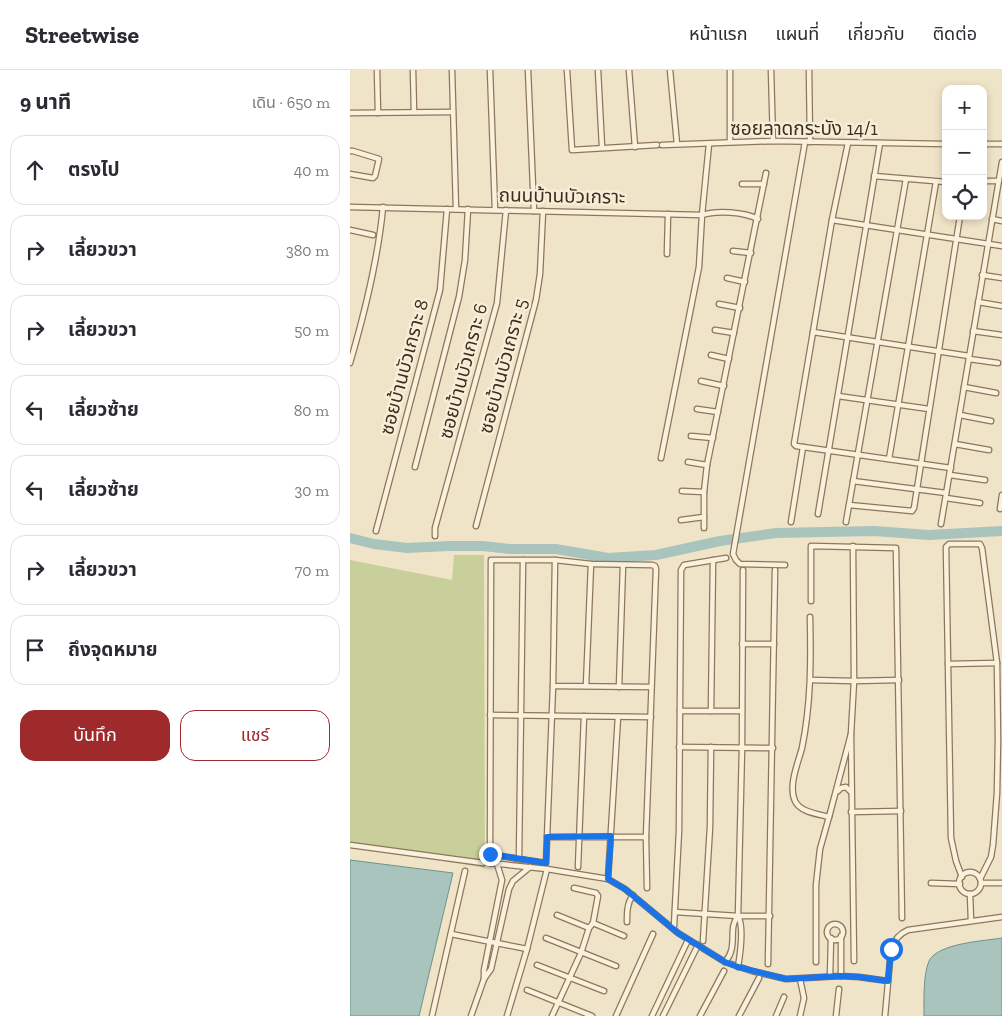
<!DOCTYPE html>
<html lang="th">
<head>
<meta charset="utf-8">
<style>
	body { margin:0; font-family:"Zilla Slab","Noto Sans Thai",serif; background:#f2f2f3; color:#2b2b33 }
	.controls { position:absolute; right:15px; top:15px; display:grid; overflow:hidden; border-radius:10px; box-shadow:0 2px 8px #0003 }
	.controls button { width:45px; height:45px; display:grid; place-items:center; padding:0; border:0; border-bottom:1px solid #e1e1e2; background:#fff; color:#2b2b33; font:25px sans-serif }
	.stop { position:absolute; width:15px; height:15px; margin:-11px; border:4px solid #1a73e8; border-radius:50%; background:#fff }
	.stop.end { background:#1a73e8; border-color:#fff; box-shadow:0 1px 5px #0008 }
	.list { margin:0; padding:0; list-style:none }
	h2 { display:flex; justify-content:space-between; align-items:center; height:65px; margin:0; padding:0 20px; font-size:21px }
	h2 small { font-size:16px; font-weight:400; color:#7c7c81 }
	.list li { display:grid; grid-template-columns:32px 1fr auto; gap:15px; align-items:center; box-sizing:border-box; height:70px; margin:0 10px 10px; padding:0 10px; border:1px solid #e1e1e2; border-radius:15px }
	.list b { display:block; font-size:19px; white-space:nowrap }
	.list em { font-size:16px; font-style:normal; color:#7c7c81 }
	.actions { display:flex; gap:10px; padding:15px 20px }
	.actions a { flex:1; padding:11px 0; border:1px solid #9e2a2b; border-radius:15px; text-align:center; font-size:18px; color:#9e2a2b }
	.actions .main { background:#9e2a2b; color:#fff }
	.icon { flex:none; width:28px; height:28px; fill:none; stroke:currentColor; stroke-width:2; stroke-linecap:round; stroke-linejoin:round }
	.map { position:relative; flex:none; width:652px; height:946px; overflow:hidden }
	header { display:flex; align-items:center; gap:30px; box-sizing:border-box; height:70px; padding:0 25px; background:#fff; border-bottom:1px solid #e1e1e2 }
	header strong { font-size:24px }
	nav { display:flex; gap:28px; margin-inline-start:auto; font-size:18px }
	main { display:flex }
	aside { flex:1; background:#fff }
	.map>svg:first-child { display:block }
	.green { fill:#c9cf9b }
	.water { fill:#a9c4bc; stroke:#6f938a }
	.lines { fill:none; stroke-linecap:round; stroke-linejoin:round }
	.river { stroke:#a9c4bc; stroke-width:10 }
	.minor-casing { stroke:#8d765c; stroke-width:7 }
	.minor { stroke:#faf1dc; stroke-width:4.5 }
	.route { stroke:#1a73e8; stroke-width:6 }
	.labels { text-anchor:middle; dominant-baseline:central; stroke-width:5; stroke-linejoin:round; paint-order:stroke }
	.street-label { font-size:19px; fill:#3d2e20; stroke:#f7eed8 }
</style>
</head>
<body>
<header>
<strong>Streetwise</strong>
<nav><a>หน้าแรก</a><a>แผนที่</a><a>เกี่ยวกับ</a><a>ติดต่อ</a></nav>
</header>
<main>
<aside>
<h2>9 นาที<small>เดิน · 650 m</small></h2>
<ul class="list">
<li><svg class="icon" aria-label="ahead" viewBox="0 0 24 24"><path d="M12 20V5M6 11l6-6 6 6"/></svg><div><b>ตรงไป</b></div><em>40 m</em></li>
<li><svg class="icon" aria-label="right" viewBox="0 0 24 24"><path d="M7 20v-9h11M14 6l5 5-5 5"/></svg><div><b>เลี้ยวขวา</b></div><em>380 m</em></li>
<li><svg class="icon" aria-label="right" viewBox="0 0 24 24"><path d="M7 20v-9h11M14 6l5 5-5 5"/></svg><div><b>เลี้ยวขวา</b></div><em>50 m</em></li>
<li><svg class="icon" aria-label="left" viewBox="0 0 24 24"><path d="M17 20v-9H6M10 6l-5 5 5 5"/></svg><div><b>เลี้ยวซ้าย</b></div><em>80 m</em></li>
<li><svg class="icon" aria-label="left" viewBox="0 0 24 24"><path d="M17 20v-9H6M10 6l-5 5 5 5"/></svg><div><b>เลี้ยวซ้าย</b></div><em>30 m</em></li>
<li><svg class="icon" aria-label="right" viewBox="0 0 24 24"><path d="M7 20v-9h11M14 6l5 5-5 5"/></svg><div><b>เลี้ยวขวา</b></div><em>70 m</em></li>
<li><svg class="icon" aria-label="arrive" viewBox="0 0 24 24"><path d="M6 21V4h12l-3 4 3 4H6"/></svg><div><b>ถึงจุดหมาย</b></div></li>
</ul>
<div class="actions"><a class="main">บันทึก</a><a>แชร์</a></div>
</aside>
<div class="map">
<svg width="652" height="946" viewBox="0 0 652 946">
	<rect width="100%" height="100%" fill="#f0e4c8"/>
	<polygon class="green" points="104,485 134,485 135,798 0,775 0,490 102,510"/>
	<g class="water">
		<polygon points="0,790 103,803 69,946 0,946"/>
		<path d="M652,868V946H574C574,931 573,905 579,891C588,873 634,871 652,868Z"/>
	</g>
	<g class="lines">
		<polyline class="river" points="0,468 24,474 57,478 99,476 133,476 160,479 206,479 258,488 306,485 370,471 426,463 524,461 579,465 652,461"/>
		<g class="minor-casing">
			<g id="minor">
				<polyline points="27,0 28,43"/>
				<polyline points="63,0 64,42"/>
				<polyline points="102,0 106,139"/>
				<polyline points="140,0 145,140"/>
				<polyline points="178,0 184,141"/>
				<polyline points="217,0 222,80 307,75"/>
				<polyline points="248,0 252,77"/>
				<polyline points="279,0 285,77"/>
				<polyline points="320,0 327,74"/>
				<polyline points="421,0 423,71"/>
				<polyline points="459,0 460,72"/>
				<polyline points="0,43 103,42"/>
				<polyline points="380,72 380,0"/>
				<polyline points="498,73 482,150 444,374 446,376 601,398"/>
				<polyline points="633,74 652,74"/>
				<polyline points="312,75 423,71 596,74"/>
				<polyline points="0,81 3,81 29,89 25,106 23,108 0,104"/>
				<polyline points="524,106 596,112"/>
				<polyline points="633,111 649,111"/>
				<polyline points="392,114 414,114"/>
				<polyline points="0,137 352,145 359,74"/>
				<polyline points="642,149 652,151"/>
				<polyline points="482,150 652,176"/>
				<polyline points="0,160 23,165"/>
				<polyline points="383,181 401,183"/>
				<polyline points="317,184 318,144"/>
				<polyline points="632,205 652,208"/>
				<polyline points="377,208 395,212"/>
				<polyline points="628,232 652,236"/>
				<polyline points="369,234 390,238"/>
				<polyline points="365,260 384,263"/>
				<polyline points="623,261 652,265"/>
				<polyline points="463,262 619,286"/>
				<polyline points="361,285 379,289"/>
				<polyline points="619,289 648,293"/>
				<path d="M0,293C15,242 28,190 33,137"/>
				<polyline points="351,311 374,316"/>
				<polyline points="614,317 646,323"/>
				<polyline points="488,326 579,339"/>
				<polyline points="347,339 368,342"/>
				<polyline points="610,345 641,351"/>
				<polyline points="341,366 363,368"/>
				<polyline points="605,374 639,380"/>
				<path d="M311,388L349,197L352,145C367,140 394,142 408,149"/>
				<polyline points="539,389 586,112"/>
				<polyline points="338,392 357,395"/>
				<polyline points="65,397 109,227 115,190 118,139"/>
				<polyline points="600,405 635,410"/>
				<polyline points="503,411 596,423"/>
				<polyline points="332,421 354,422"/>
				<polyline points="596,428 630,433"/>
				<polyline points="499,435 562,441 564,438 610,146"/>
				<polyline points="650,439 652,425"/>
				<polyline points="468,444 530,73"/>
				<polyline points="331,450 354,447"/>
				<polyline points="441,452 453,377"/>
				<polyline points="496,452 556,109"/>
				<polyline points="591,454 652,92"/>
				<polyline points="126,456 186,230 190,204 193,141"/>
				<polyline points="354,458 354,422 357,395 416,103"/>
				<polyline points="26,461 90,220 97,139"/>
				<polyline points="85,466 85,458 147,233 156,140"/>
				<polyline points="503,476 504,611 549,610"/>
				<polyline points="173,490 169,789 196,793 203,616"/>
				<polyline points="205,490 241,494 302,495 305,496 306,499 296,767 297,818"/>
				<polyline points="435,495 390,494 386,490 383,484 455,72"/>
				<polyline points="461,531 461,476 546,478 552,848"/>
				<path d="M460,547C461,591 461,634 452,678C448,693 438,716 445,731C450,742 468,744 479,747L470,779L466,815V892"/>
				<polyline points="392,574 424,574"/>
				<polyline points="598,594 647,593"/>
				<polyline points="461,610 504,611 501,664 479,747"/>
				<polyline points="236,616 241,494"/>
				<polyline points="269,617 273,495"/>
				<polyline points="330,641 392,641"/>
				<polyline points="361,641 363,490"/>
				<polyline points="140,645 301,647"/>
				<polyline points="501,664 504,891"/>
				<polyline points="329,677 423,678"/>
				<polyline points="488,721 491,718 496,717 501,722"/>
				<polyline points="501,742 551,741"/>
				<polyline points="197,767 296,767"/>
				<polyline points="0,775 133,793"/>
				<polyline points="169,789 140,784 141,490 205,490 203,616 301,617"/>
				<polyline points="140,793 197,799 258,809 275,819 328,863 375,892 402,901 436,909 491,906 509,907 538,911"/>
				<polyline points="228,797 234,646"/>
				<circle cx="620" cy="813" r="11"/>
				<polyline points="612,807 606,791 601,768 596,477 599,474 630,474 632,478 647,593 648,670 647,723 643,775 641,787 630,809"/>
				<polyline points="258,809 268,647"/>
				<polyline points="581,813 610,814"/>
				<polyline points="631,813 652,813"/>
				<polyline points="224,818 246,823 248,826 243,853 274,866"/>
				<polyline points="620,824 621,851"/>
				<polyline points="325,842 388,846 420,846"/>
				<polyline points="207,845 239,858"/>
				<path d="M277,852C277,842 277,833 283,825"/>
				<circle cx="485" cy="862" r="8"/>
				<polyline points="324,856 329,761 331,500 334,495 376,488"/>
				<polyline points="101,864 177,879"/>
				<polyline points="196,868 266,896"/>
				<polyline points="353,871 360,757 361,677"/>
				<path d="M375,892C389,876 377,859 388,846"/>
				<polyline points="418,894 425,500"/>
				<polyline points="187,895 254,921"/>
				<path d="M388,897C390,885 394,856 388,846L392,678L393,500"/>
				<polyline points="480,906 481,868"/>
				<polyline points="491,906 491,866"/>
				<polyline points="134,909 134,900 152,810 147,794"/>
				<polyline points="177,920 242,946"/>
				<polyline points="82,946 115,801"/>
				<polyline points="121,946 134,909 141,899 159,819 163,811 180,797"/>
				<polyline points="157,946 177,879 197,799"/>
				<polyline points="202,946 231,883 239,858 243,853"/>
				<polyline points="266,946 303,864"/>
				<polyline points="302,946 338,870"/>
				<polyline points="313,946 348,875"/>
				<polyline points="350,946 374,901"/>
				<polyline points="389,946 409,908"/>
				<polyline points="426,946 434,927"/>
				<polyline points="450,946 454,928 450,909"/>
				<polyline points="486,946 489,919"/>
				<path d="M535,946L541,879C544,870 549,864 558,860L652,847"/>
			</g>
		</g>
		<use href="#minor" class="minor"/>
	</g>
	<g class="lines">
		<polyline class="route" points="140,784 196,793 197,767 261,766 258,809 275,819 328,863 375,892 388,897 436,909 491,906 509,907 538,911 541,879"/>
	</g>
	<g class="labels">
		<g class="street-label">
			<text x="454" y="58">ซอยลาดกระบัง 14/1</text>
			<text transform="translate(212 126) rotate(1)">ถนนบ้านบัวเกราะ</text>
			<text transform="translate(153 296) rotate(-75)">ซอยบ้านบัวเกราะ 5</text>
			<text transform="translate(54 297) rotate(-75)">ซอยบ้านบัวเกราะ 8</text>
			<text transform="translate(113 301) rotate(-75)">ซอยบ้านบัวเกราะ 6</text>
		</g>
	</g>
</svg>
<div class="controls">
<button>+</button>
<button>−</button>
<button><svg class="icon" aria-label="locate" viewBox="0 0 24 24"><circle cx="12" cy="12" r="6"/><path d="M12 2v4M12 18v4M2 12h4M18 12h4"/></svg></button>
</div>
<div class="stop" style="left:541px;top:879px"></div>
<div class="stop end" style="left:140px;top:784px"></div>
</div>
</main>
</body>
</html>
